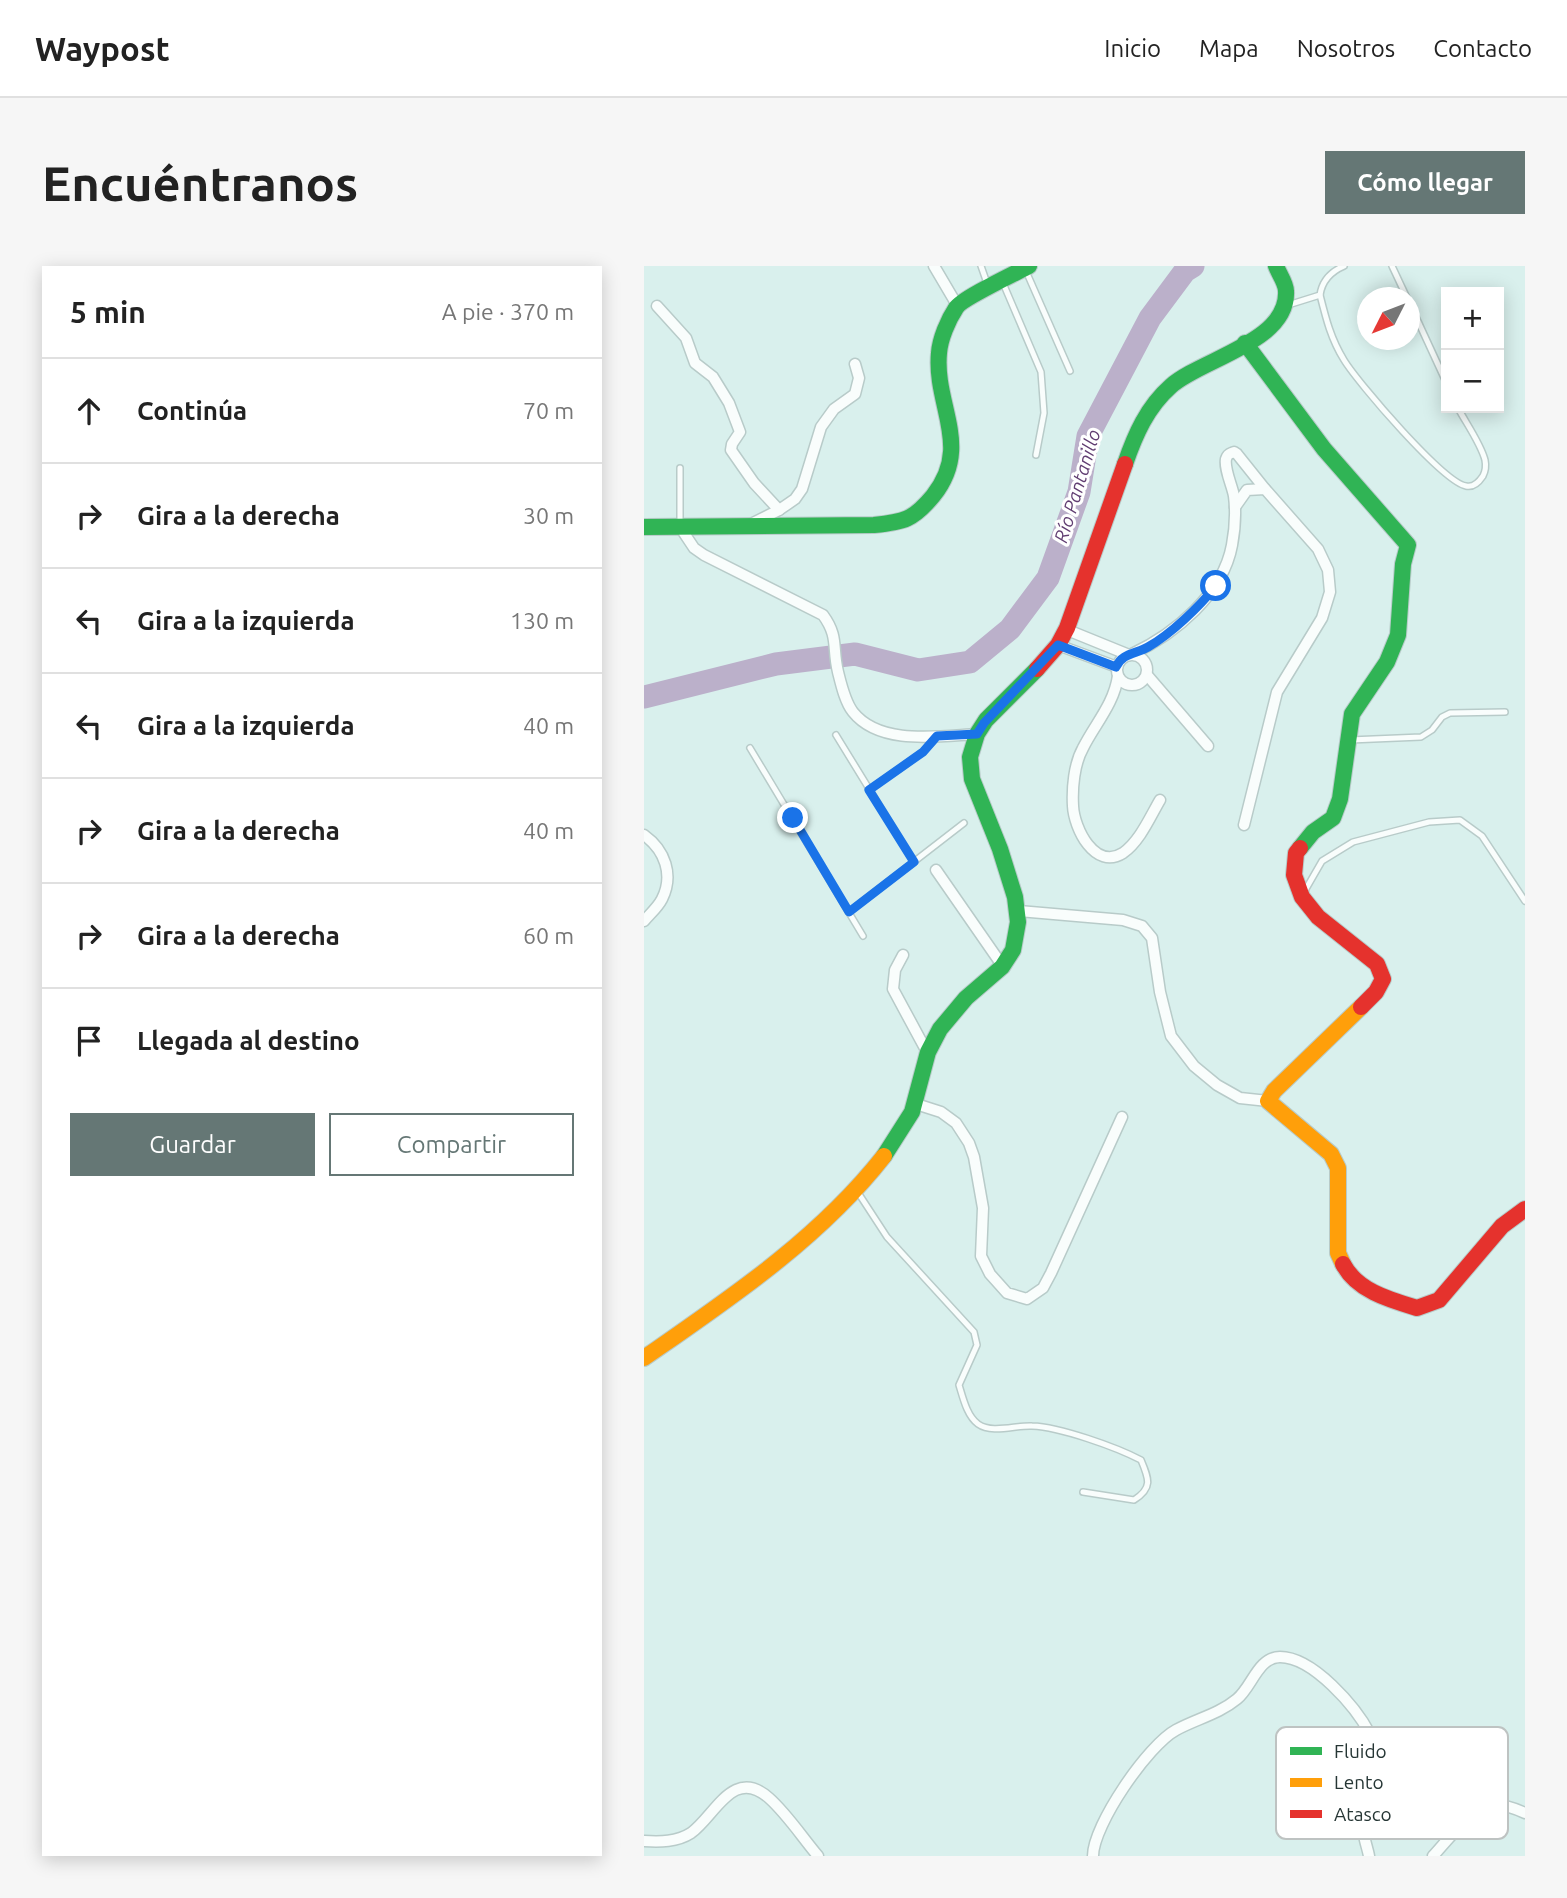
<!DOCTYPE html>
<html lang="es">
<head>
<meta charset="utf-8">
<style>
	body { margin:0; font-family:Ubuntu,sans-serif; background:#f6f6f6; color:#222 }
	.controls { position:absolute; right:21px; top:21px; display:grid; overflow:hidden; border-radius:0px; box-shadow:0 4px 18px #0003 }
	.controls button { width:63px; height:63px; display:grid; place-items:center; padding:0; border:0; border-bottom:2px solid #e0e0e0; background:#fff; color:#222; font:35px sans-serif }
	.compass { position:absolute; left:713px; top:21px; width:63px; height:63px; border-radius:50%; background:#fff; box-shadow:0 4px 18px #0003; rotate:228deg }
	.stop { position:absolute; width:21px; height:21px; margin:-16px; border:5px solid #1a73e8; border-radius:50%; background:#fff }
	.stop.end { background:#1a73e8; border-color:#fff; box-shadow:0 2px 7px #0008 }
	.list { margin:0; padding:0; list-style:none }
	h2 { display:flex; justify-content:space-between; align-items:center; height:91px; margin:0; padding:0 28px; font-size:30px }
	h2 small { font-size:23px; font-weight:400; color:#767676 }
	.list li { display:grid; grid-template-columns:46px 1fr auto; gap:21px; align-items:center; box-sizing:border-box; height:105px; padding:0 28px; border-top:2px solid #e0e0e0 }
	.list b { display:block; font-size:26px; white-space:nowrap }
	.list em { font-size:23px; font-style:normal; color:#767676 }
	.actions { display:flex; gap:14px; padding:21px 28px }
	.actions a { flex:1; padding:16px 0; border:2px solid #657775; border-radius:0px; text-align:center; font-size:24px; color:#657775 }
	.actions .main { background:#657775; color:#fff }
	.icon { flex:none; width:38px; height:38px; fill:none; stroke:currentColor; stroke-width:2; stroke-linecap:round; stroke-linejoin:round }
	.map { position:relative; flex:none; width:881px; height:1590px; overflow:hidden; border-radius:0px }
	header { display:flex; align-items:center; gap:42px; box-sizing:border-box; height:98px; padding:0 35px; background:#fff; border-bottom:2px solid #e0e0e0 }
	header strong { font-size:33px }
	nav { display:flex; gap:38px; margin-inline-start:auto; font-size:24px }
	.intro { display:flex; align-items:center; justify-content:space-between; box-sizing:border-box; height:168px; padding:0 42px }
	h1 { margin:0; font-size:49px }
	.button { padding:18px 32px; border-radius:0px; background:#657775; color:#fff; font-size:24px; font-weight:700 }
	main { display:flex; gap:42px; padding:0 42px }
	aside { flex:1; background:#fff; border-radius:0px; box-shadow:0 4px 18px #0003 }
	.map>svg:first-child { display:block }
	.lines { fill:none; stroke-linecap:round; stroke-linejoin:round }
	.river { stroke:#bbb0ca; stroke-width:23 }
	.lane-casing { stroke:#b8cbc9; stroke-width:8 }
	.street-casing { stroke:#b8cbc9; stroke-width:13 }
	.fast-casing { stroke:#b8cbc9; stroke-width:18 }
	.slow-casing { stroke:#b8cbc9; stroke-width:18 }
	.jam-casing { stroke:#b8cbc9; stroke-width:18 }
	.lane { stroke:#f9fdfc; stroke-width:5 }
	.street { stroke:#f9fdfc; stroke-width:10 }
	.fast { stroke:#30b455; stroke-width:16 }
	.slow { stroke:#ff9f0a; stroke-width:16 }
	.jam { stroke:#e5322d; stroke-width:16 }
	.route { stroke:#1a73e8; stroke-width:9 }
	.labels { text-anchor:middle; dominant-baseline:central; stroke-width:6; stroke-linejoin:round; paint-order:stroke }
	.water-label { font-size:19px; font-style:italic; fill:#613e72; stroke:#fff }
	.key { fill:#fff; stroke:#bec3c2; stroke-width:2 }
	.key-label { font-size:19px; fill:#263635 }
</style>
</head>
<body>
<header>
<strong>Waypost</strong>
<nav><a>Inicio</a><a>Mapa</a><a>Nosotros</a><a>Contacto</a></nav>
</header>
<div class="intro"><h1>Encuéntranos</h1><a class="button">Cómo llegar</a></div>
<main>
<aside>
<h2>5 min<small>A pie · 370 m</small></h2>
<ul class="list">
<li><svg class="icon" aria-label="ahead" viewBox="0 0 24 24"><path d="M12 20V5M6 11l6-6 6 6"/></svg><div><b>Continúa</b></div><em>70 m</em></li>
<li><svg class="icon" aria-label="right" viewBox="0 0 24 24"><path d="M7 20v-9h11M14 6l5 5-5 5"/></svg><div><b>Gira a la derecha</b></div><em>30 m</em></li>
<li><svg class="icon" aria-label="left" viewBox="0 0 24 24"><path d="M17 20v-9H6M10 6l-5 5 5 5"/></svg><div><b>Gira a la izquierda</b></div><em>130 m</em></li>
<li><svg class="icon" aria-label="left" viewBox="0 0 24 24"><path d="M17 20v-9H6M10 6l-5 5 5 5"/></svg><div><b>Gira a la izquierda</b></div><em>40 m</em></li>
<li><svg class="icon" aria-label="right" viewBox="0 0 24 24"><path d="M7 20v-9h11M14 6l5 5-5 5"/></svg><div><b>Gira a la derecha</b></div><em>40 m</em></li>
<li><svg class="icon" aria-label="right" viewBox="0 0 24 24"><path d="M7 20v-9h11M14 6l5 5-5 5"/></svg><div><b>Gira a la derecha</b></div><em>60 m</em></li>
<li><svg class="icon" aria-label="arrive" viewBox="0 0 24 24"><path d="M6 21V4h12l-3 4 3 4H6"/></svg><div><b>Llegada al destino</b></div></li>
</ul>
<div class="actions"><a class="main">Guardar</a><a>Compartir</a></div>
</aside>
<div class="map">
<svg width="881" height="1590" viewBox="0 0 881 1590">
	<rect width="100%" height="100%" fill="#d9f0ed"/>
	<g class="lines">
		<polyline class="river" points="0,431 132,398 211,388 274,404 326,396 366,363 404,312 435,226 444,170 506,52 541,5 549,0"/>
		<g class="lane-casing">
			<g id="lane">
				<polyline points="337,0 344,20"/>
				<polyline points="748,0 763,32"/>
				<polyline points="382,5 426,105"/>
				<polyline points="359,17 397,106 400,147 392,189"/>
				<path d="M676,29C682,53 687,73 700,94C714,117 799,216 822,220C830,222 835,216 839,210C841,206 842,199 841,194C837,178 822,157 814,142"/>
				<polyline points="766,38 802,116"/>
				<path d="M644,39L676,29C678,15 686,6 700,0"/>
				<polyline points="36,259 36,202"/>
				<polyline points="192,469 270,596"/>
				<polyline points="706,474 777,471 788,464 798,451 806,447 861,446"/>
				<polyline points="106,482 219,670"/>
				<polyline points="225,524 279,486 292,472"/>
				<polyline points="659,628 678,595 709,576 785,556 816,554 838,570 881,635"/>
				<polyline points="205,646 320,557"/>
				<path d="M213,925L243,971L330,1066L333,1079L315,1119C319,1132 323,1150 334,1158C348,1168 372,1159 388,1160C416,1161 472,1181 497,1194C505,1213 509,1222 490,1234L439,1226"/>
			</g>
		</g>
		<g class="street-casing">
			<g id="street">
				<polyline points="290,0 313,39"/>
				<polyline points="13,40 42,72 51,97 69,111 85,137 96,166 88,178 87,184 110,217 135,244 107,258"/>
				<polyline points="591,241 603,224 621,223 674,283 684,304 686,326 678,352 633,426 600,559"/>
				<polyline points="135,244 151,233 158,223 177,161 190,143 211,128 215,112 211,98"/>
				<path d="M36,261L50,282L60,289L179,349C195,371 188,381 194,406C197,418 201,436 209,446C236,480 295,470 333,468"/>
				<polyline points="421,363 485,389"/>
				<polyline points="414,379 473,401"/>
				<path d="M488,388C531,368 579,328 588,279C591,263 592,246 590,230C588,219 580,203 582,193C584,187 586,188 590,186L593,188L621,223"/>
				<circle cx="488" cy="404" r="15"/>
				<polyline points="503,409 564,480"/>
				<path d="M474,410C470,438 451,458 439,482C430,498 428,522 429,540C430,562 451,605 479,587C496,575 506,551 516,534"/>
				<path d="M0,569C21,584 30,609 18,633C14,641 6,648 0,655"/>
				<polyline points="292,604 360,702"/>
				<polyline points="375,645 479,654 498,660 508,672 516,726 527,770 550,800 573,819 596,832 624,835"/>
				<polyline points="259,689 251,704 249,723 283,786"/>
				<polyline points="272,838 297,846 312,857 325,877 330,891 339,942 337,990 346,1008 363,1027 383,1033 399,1022 407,1007 478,851"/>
				<path d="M0,1575C16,1576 33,1576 47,1567C71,1550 89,1500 125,1532C143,1548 158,1571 174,1590"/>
				<path d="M449,1590C449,1559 504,1479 532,1464C552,1453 575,1448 593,1433C608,1421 614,1391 636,1391C669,1391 712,1441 726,1468C729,1475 735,1484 737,1492C740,1510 730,1532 725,1549C723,1555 720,1563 720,1569C721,1576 724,1584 725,1590"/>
				<path d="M789,1590C801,1577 826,1545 842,1540C855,1537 870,1542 881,1547"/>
			</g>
		</g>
		<g class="fast-casing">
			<g id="fast">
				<polyline points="601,77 680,183 764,279 759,298 754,369 743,396 708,448 696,533 689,552 669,566 656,582"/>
				<path d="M481,198C491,169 503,141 527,120C557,93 645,76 642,25C642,17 635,8 632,0"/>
				<path d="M0,261L230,259C260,256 269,254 289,230C329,180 290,140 295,87C296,73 304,54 312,42C317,33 372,7 385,0"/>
				<polyline points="240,890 268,846 284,786 296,763 322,732 358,701 369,684 374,656 371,631 356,583 328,513 326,491 333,468 342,454 393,403"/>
			</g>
		</g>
		<g class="slow-casing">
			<g id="slow">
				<polyline points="699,998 694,987 694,902 687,888 624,835 630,825 717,741"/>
				<path d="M0,1092C85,1033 175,973 240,890"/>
			</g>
		</g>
		<g class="jam-casing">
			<g id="jam">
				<polyline points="393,403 414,379 423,362 481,198"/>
				<polyline points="656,582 652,587 650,609 658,631 674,651 733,698 739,713 732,726 717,741"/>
				<path d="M699,998C713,1025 746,1034 773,1042L795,1034L858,960L881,943"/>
			</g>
		</g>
		<use href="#lane" class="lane"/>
		<use href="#street" class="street"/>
		<use href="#fast" class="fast"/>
		<use href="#slow" class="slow"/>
		<use href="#jam" class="jam"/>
	</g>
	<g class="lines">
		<path class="route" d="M149,552L205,646L270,596L225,524L279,486L293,470L333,468L340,457L414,379L472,401C478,387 492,388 504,381C527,368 555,341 572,320"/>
	</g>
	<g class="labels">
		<g class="water-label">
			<text transform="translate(433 220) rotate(-73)">Río Pantanillo</text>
		</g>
	</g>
	<rect x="632" y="1461" width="232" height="112" rx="10" class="key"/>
	<rect x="646" y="1481" width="32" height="8" fill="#30b455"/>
	<rect x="646" y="1512" width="32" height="9" fill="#ff9f0a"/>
	<rect x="646" y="1544" width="32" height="8" fill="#e5322d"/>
	<g class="key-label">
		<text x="690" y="1492">Fluido</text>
		<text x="690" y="1523">Lento</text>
		<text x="690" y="1555">Atasco</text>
	</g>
</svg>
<div class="controls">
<button>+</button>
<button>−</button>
</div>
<svg class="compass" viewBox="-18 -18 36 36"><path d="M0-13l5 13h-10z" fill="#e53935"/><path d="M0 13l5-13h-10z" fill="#767676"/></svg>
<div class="stop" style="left:572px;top:320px"></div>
<div class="stop end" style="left:149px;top:552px"></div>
</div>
</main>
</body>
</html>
